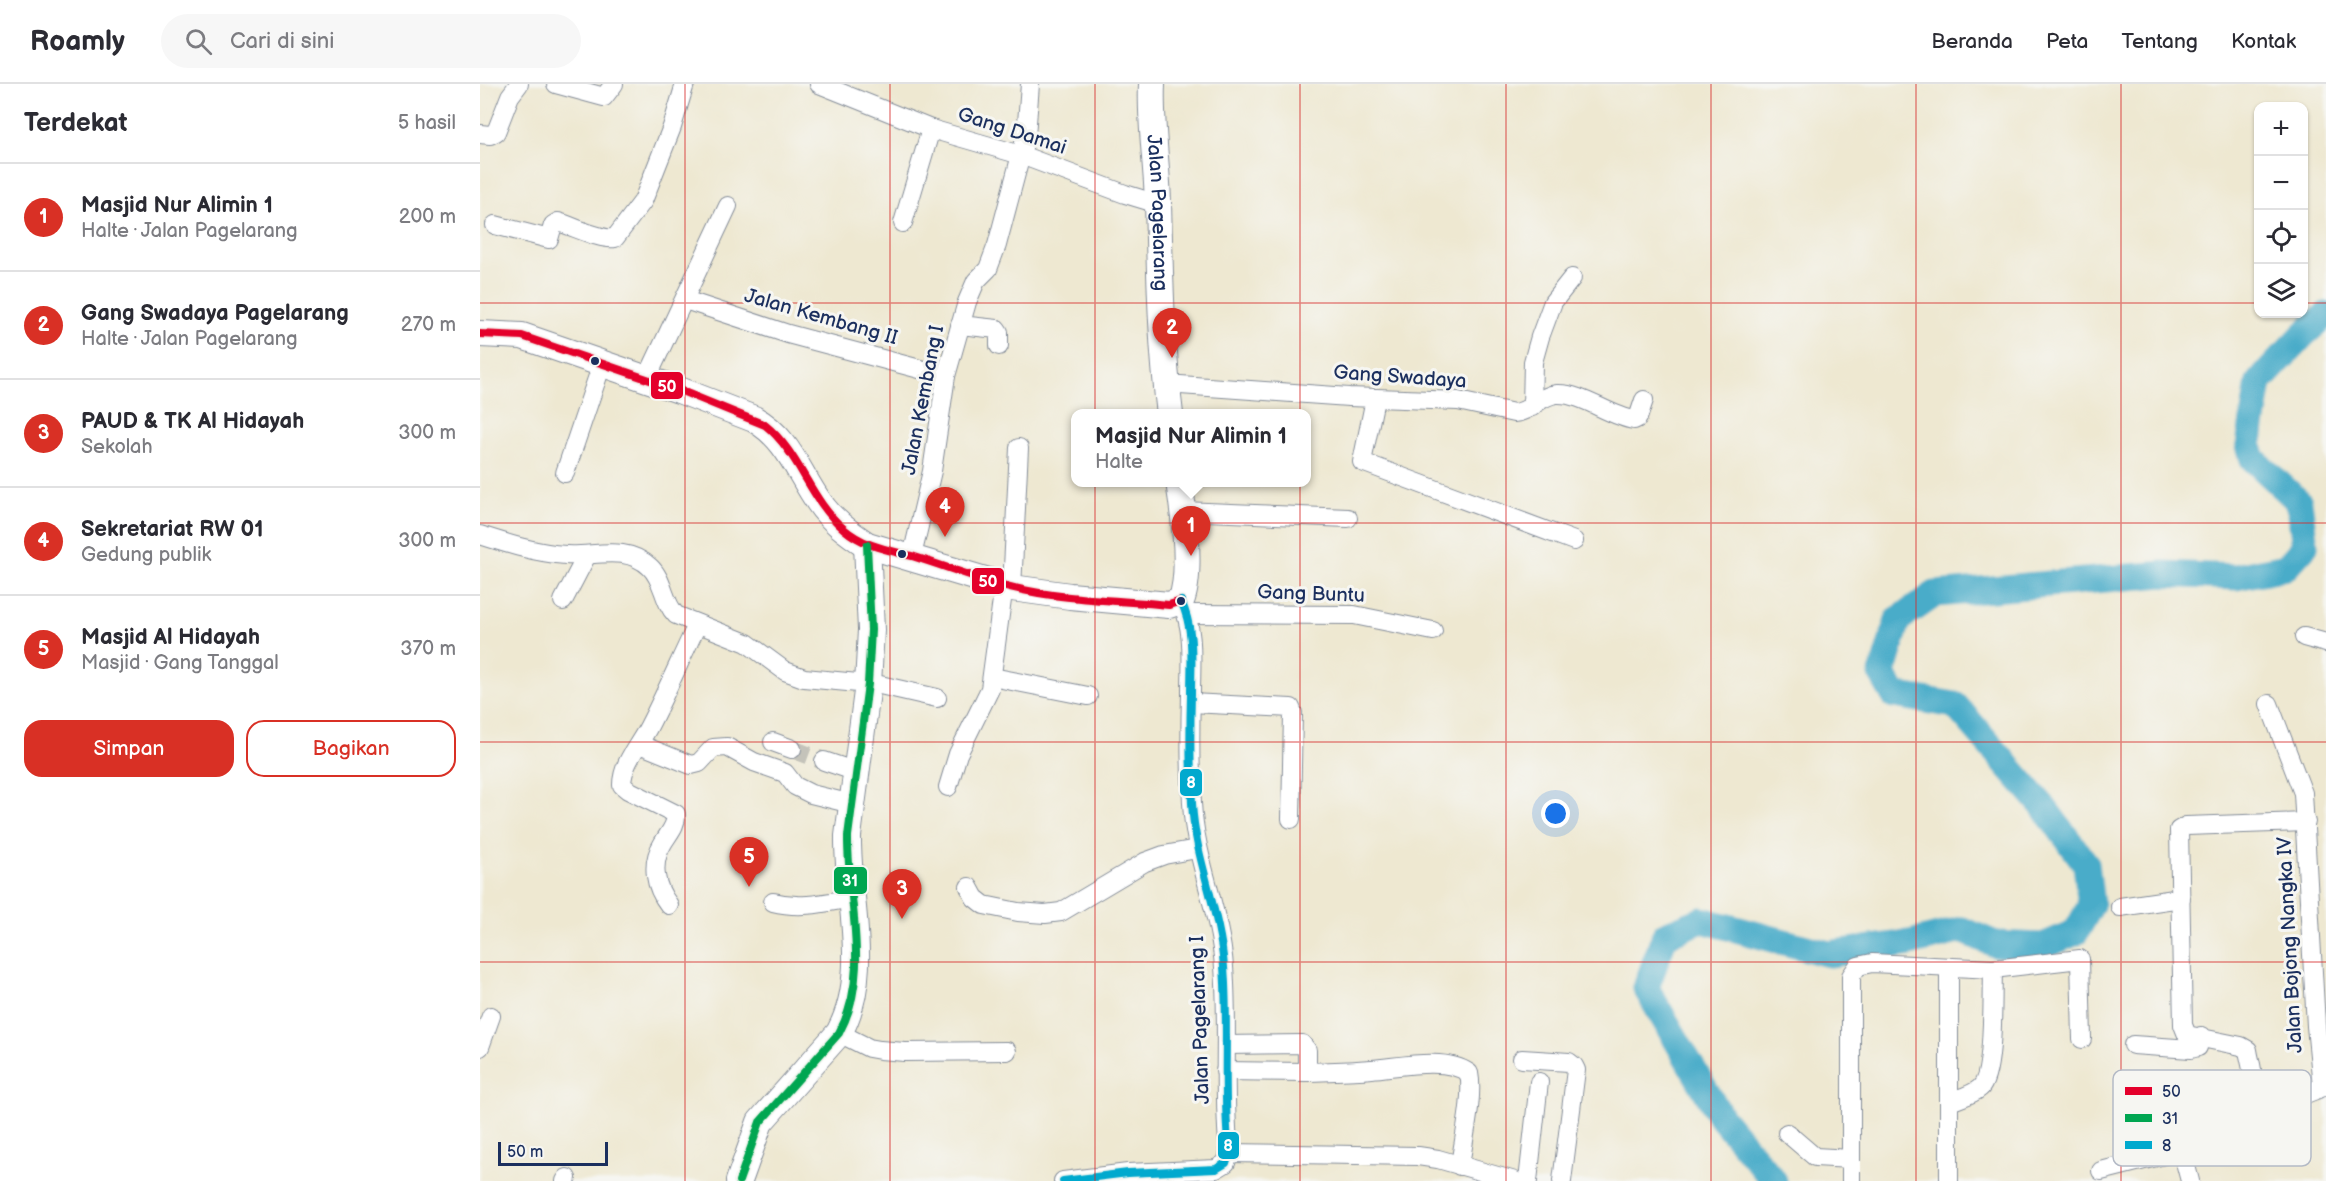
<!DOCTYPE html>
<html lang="id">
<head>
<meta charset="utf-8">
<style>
	body { margin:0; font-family:"Balsamiq Sans",sans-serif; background:#f7f7f7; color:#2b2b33 }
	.controls { position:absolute; right:18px; top:18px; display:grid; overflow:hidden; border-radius:12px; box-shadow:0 2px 4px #0004 }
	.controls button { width:54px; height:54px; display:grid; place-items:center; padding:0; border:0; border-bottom:2px solid #e1e1e2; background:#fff; color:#2b2b33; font:30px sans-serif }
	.scale { position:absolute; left:18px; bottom:15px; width:110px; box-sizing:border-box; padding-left:6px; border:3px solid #1b2f5e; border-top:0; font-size:16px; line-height:21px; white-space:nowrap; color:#1b2f5e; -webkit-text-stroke:4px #f6f6f2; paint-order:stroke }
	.you { position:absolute; left:1076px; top:730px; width:21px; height:21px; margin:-15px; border:4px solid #fff; border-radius:50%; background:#1a73e8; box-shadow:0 0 0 9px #1a73e833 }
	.badge { display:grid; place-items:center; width:39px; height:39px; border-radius:50%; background:#d93025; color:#fff; font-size:20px; font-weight:700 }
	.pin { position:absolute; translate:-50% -50px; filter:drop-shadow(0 2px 3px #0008) }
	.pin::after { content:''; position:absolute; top:32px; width:21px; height:18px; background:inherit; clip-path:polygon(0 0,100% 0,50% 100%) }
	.popup { position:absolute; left:591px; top:325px; width:240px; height:78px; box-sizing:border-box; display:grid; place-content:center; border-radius:12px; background:#fff; filter:drop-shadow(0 2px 4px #0005); font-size:20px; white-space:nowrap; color:#7c7c81 }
	.popup b { font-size:22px; color:#2b2b33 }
	.popup::after { content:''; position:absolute; left:50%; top:100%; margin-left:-12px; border:12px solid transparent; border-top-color:#fff }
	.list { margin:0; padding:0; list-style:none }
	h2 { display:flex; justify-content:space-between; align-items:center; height:78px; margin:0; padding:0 24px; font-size:26px }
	h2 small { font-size:20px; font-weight:400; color:#7c7c81 }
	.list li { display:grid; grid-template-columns:39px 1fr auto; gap:18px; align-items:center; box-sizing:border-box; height:108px; padding:0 24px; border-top:2px solid #e1e1e2 }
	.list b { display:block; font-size:22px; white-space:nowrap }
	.list p { margin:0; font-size:20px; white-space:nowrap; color:#7c7c81 }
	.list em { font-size:20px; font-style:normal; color:#7c7c81 }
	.actions { display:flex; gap:12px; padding:18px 24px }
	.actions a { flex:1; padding:14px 0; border:2px solid #d93025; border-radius:18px; text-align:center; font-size:21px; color:#d93025 }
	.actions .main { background:#d93025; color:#fff }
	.icon { flex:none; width:33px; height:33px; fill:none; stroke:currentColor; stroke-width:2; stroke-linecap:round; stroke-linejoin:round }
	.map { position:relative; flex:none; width:1846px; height:1097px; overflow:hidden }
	header { display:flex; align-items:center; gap:36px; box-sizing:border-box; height:84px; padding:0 30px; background:#fff; border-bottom:2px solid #e1e1e2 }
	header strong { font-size:28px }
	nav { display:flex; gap:33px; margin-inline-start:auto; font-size:21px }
	.search { width:420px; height:54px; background:#f7f7f7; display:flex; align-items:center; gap:15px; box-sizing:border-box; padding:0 21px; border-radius:33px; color:#7c7c81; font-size:22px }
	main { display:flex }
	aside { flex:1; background:#fff }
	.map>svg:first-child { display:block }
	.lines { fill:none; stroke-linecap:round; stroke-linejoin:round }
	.river { stroke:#49acc9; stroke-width:27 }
	.street-tunnel { stroke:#c4c3ba; stroke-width:18; stroke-dasharray:18 9; stroke-linecap:butt }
	.street-casing { stroke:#848c98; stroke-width:20 }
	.secondary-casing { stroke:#848c98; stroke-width:28 }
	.street { stroke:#fff; stroke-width:18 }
	.secondary { stroke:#fff; stroke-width:26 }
	.bus-1-casing { stroke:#f6f6f2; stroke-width:12 }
	.bus-2-casing { stroke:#f6f6f2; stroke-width:12 }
	.bus-3-casing { stroke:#f6f6f2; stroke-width:12 }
	.bus-1 { stroke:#e4002b; stroke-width:8 }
	.bus-2 { stroke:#00a651; stroke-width:8 }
	.bus-3 { stroke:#00a9ce; stroke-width:8 }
	.grid { fill:none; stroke:#d62828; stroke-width:1.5; stroke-opacity:0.55 }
	.bus-dot { fill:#1b2f5e; stroke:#f6f6f2; stroke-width:2 }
	.labels { text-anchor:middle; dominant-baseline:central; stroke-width:6; stroke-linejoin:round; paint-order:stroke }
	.street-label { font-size:20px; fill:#1b2f5e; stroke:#f6f6f2 }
	.key { fill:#f6f6f2; stroke:#b4bac6; stroke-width:1.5 }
	.key-label { font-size:16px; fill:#1b2f5e }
	.line-badge { stroke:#f6f6f2; stroke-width:2 }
	.badge-label { font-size:16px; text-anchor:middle; font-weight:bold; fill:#fff }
</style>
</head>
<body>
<header>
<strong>Roamly</strong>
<div class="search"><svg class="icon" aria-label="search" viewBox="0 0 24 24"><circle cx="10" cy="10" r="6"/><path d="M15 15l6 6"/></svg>Cari di sini</div>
<nav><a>Beranda</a><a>Peta</a><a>Tentang</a><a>Kontak</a></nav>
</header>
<main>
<aside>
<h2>Terdekat<small>5 hasil</small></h2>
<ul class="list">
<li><span class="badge">1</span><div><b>Masjid Nur Alimin 1</b><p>Halte · Jalan Pagelarang</p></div><em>200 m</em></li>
<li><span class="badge">2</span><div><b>Gang Swadaya Pagelarang</b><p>Halte · Jalan Pagelarang</p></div><em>270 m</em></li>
<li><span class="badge">3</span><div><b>PAUD &amp; TK Al Hidayah</b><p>Sekolah</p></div><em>300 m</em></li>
<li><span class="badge">4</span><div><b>Sekretariat RW 01</b><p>Gedung publik</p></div><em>300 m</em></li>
<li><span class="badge">5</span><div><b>Masjid Al Hidayah</b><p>Masjid · Gang Tanggal</p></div><em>370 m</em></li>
</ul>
<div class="actions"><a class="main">Simpan</a><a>Bagikan</a></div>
</aside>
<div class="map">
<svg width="1846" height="1097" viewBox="0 0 1846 1097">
	<rect width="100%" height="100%" fill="#f6f6f2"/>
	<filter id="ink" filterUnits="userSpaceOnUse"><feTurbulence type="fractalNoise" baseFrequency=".0167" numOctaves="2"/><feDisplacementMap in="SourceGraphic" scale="12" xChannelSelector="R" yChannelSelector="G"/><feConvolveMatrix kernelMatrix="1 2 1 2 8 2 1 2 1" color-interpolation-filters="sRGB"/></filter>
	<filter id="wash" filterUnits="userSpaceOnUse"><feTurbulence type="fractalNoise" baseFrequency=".008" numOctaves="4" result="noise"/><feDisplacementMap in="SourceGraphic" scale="24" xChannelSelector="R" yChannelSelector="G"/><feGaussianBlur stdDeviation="1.35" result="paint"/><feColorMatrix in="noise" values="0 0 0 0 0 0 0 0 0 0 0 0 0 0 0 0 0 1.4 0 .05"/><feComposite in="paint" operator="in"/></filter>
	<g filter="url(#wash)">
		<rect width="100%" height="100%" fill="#eee8d1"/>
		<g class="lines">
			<polyline class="river" points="1294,1097 1241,1033 1166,904 1185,851 1222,836 1349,870 1430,859 1482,846 1515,860 1563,862 1596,848 1611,821 1606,780 1562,721 1475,621 1414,611 1402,590 1418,536 1455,510 1683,490 1756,493 1806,483 1825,462 1819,418 1773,375 1769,362 1779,298 1824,250 1846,231"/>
		</g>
	</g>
	<g filter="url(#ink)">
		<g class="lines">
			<polyline class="street-tunnel" points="312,665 344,677"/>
			<g class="street-casing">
				<g id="street">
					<polyline points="76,0 124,13 134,0"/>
					<polyline points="339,0 451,45 541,71 645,110 678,120"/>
					<polyline points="0,50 10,51 16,48 30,12 39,0"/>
					<polyline points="423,139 451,45"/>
					<path d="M15,141L69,155L73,141L78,138C93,142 122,157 135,154L163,117L192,43L205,0"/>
					<polyline points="205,216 308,250 466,292"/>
					<polyline points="480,241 517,245 519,248 519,262"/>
					<polyline points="167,294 248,122"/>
					<path d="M686,300L869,313L978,317L1034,329C1051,328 1060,311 1077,310C1102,309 1129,332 1154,336L1158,334L1164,316"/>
					<polyline points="895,315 882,378 1094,457"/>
					<polyline points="1052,323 1053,278 1060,253 1073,218 1092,194"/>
					<polyline points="85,389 122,280"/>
					<polyline points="703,427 868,434"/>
					<path d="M0,451C28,460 56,469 86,471C114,473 146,460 170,483C184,496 183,518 196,531L267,559L305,587L324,594L400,601L457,614"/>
					<polyline points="432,472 452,387 466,292 487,218 496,197 508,185 517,161 546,52 550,0"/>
					<polyline points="532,504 539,364"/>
					<polyline points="83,517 107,471"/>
					<polyline points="707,530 874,531 953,547"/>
					<polyline points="1824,553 1846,559"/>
					<polyline points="512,593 608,612"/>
					<polyline points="711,619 811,624 813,629 811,735"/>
					<polyline points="1789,620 1823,709 1836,942 1842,1002"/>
					<polyline points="293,658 312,665"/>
					<polyline points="159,660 211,681 219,679 233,664 247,663 274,678 305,689 315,702 331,710 372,720"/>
					<polyline points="344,677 377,688"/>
					<polyline points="468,703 478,670 510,605 524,501"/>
					<path d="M1826,738L1706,742L1699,746L1703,941L1707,951L1761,962L1768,966C1769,973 1771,979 1772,986C1772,998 1764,1009 1774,1018H1805L1846,1002"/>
					<polyline points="489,803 495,814 504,821 538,828 565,830 581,828 665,778 684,771 717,765"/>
					<path d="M293,818C320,825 344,819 372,814"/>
					<path d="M189,821C175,803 170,780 183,759C188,750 197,741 196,730L148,706L142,701C142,679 160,660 169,642C186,609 201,574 217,541"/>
					<polyline points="1640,823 1701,814"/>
					<polyline points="359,949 389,964 400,966 425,968 527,967"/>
					<path d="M746,961L822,960L827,966V988C848,987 870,987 892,985C919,983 965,972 989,989C994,1013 983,1057 980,1082"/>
					<polyline points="1653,961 1711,965 1718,963 1721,952"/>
					<polyline points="0,963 11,932"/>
					<polyline points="1042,975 1089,978 1094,982 1096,986 1082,1097"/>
					<polyline points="745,987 827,988"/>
					<path d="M1470,1018C1479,1014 1492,1011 1500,1004C1515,991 1512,908 1513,885"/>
					<polyline points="1307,1049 1335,1073 1371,1075"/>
					<polyline points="1702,1067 1710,1097"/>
					<polyline points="749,1069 938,1072 958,1075 1035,1097"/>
					<polyline points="1621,1087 1767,1050"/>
					<polyline points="85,1097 87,1094"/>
					<path d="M583,1097L648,1089L736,1085L746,1079L749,1069C742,1008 749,945 744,883C740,827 715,776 712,719C710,683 710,646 711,610C711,578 715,547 701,517"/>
					<polyline points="1048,1097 1059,998"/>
					<polyline points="1371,1097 1371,892 1378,882 1392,879 1513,885 1600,875 1602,955"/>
					<polyline points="1469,1097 1469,883"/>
				</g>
			</g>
			<g class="secondary-casing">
				<g id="secondary">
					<path id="s1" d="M672,0C670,39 677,80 678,119C680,189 681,260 690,330"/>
					<path d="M0,250L42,252L199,306L274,335C308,354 318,388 339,418C351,436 369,449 387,461L532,504L590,512L689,521L701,517C712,489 704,429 699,398"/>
					<path d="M259,1097L280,1038L359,949C392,889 367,817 368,752L388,600L391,546L387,461"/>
				</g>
			</g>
			<use href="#street" class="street"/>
			<use href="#secondary" class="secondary"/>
			<g class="bus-1-casing">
				<path id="bus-1" d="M0,250L42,252L199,306L285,341C320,369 329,415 364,445C385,463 409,466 435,473C467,483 498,495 530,503C582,516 636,516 689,521L701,517"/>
			</g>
			<g class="bus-2-casing">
				<path id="bus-2" d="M259,1097L280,1038L359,949C392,889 367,817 368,752L388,600L391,546L387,461"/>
			</g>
			<g class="bus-3-casing">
				<path id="bus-3" d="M583,1097L648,1089L736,1085L746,1079L749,1069C742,1008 749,945 744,883C740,827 715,776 712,719C710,683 710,646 711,610C711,578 715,547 701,517"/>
			</g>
			<use href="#bus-1" class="bus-1"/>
			<use href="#bus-2" class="bus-2"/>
			<use href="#bus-3" class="bus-3"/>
		</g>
	</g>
	<path class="grid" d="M205,0V1097M410,0V1097M615,0V1097M820,0V1097M1026,0V1097M1231,0V1097M1436,0V1097M1641,0V1097M0,219H1778M1824,219H1846M0,439H1846M0,658H1846M0,878H1846"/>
	<g class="bus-dot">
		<circle cx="115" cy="277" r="5"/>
		<circle cx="422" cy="470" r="5"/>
		<circle cx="701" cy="517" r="5"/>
	</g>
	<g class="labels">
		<g class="street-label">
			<text transform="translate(532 47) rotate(18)">Gang Damai</text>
			<text stroke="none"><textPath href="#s1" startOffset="129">Jalan Pagelarang</textPath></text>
			<text transform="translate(341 233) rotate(16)">Jalan Kembang II</text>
			<text transform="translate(920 293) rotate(4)">Gang Swadaya</text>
			<text transform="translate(443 316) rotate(-79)">Jalan Kembang I</text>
			<text transform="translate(831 510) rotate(2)">Gang Buntu</text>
			<text transform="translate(1810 861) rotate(-93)">Jalan Bojong Nangka IV</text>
			<text transform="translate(720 936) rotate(-92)">Jalan Pagelarang I</text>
		</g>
	</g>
	<rect x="1633" y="986" width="198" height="96" rx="9" class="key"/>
	<rect x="1645" y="1003" width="27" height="8" fill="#e4002b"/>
	<rect x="1645" y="1030" width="27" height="8" fill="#00a651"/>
	<rect x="1645" y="1057" width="27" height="8" fill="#00a9ce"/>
	<g class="key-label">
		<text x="1682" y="1013">50</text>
		<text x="1682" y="1040">31</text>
		<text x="1682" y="1067">8</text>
	</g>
	<g class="line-badge">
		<rect x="170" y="287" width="34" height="29" rx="6" fill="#e4002b"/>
		<rect x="491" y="483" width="34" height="28" rx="6" fill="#e4002b"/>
		<rect x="699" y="684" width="24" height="29" rx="6" fill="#00a9ce"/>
		<rect x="353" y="782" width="35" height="29" rx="6" fill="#00a651"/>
		<rect x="737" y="1047" width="23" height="29" rx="6" fill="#00a9ce"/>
	</g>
	<g class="badge-label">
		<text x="187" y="308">50</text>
		<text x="508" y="503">50</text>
		<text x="711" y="704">8</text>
		<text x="370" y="802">31</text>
		<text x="748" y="1067">8</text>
	</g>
</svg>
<div class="controls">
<button>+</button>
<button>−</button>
<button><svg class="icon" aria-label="locate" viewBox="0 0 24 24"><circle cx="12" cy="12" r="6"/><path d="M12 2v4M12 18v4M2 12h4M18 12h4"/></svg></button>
<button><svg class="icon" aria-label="layers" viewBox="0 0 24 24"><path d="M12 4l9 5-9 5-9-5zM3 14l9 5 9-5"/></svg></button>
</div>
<div class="scale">50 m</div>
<div class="you"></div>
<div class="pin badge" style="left:711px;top:472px">1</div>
<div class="popup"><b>Masjid Nur Alimin 1</b>Halte</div>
<div class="pin badge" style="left:692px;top:274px">2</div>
<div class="pin badge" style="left:422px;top:835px">3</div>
<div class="pin badge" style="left:465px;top:453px">4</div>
<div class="pin badge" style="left:269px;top:803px">5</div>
</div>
</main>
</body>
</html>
